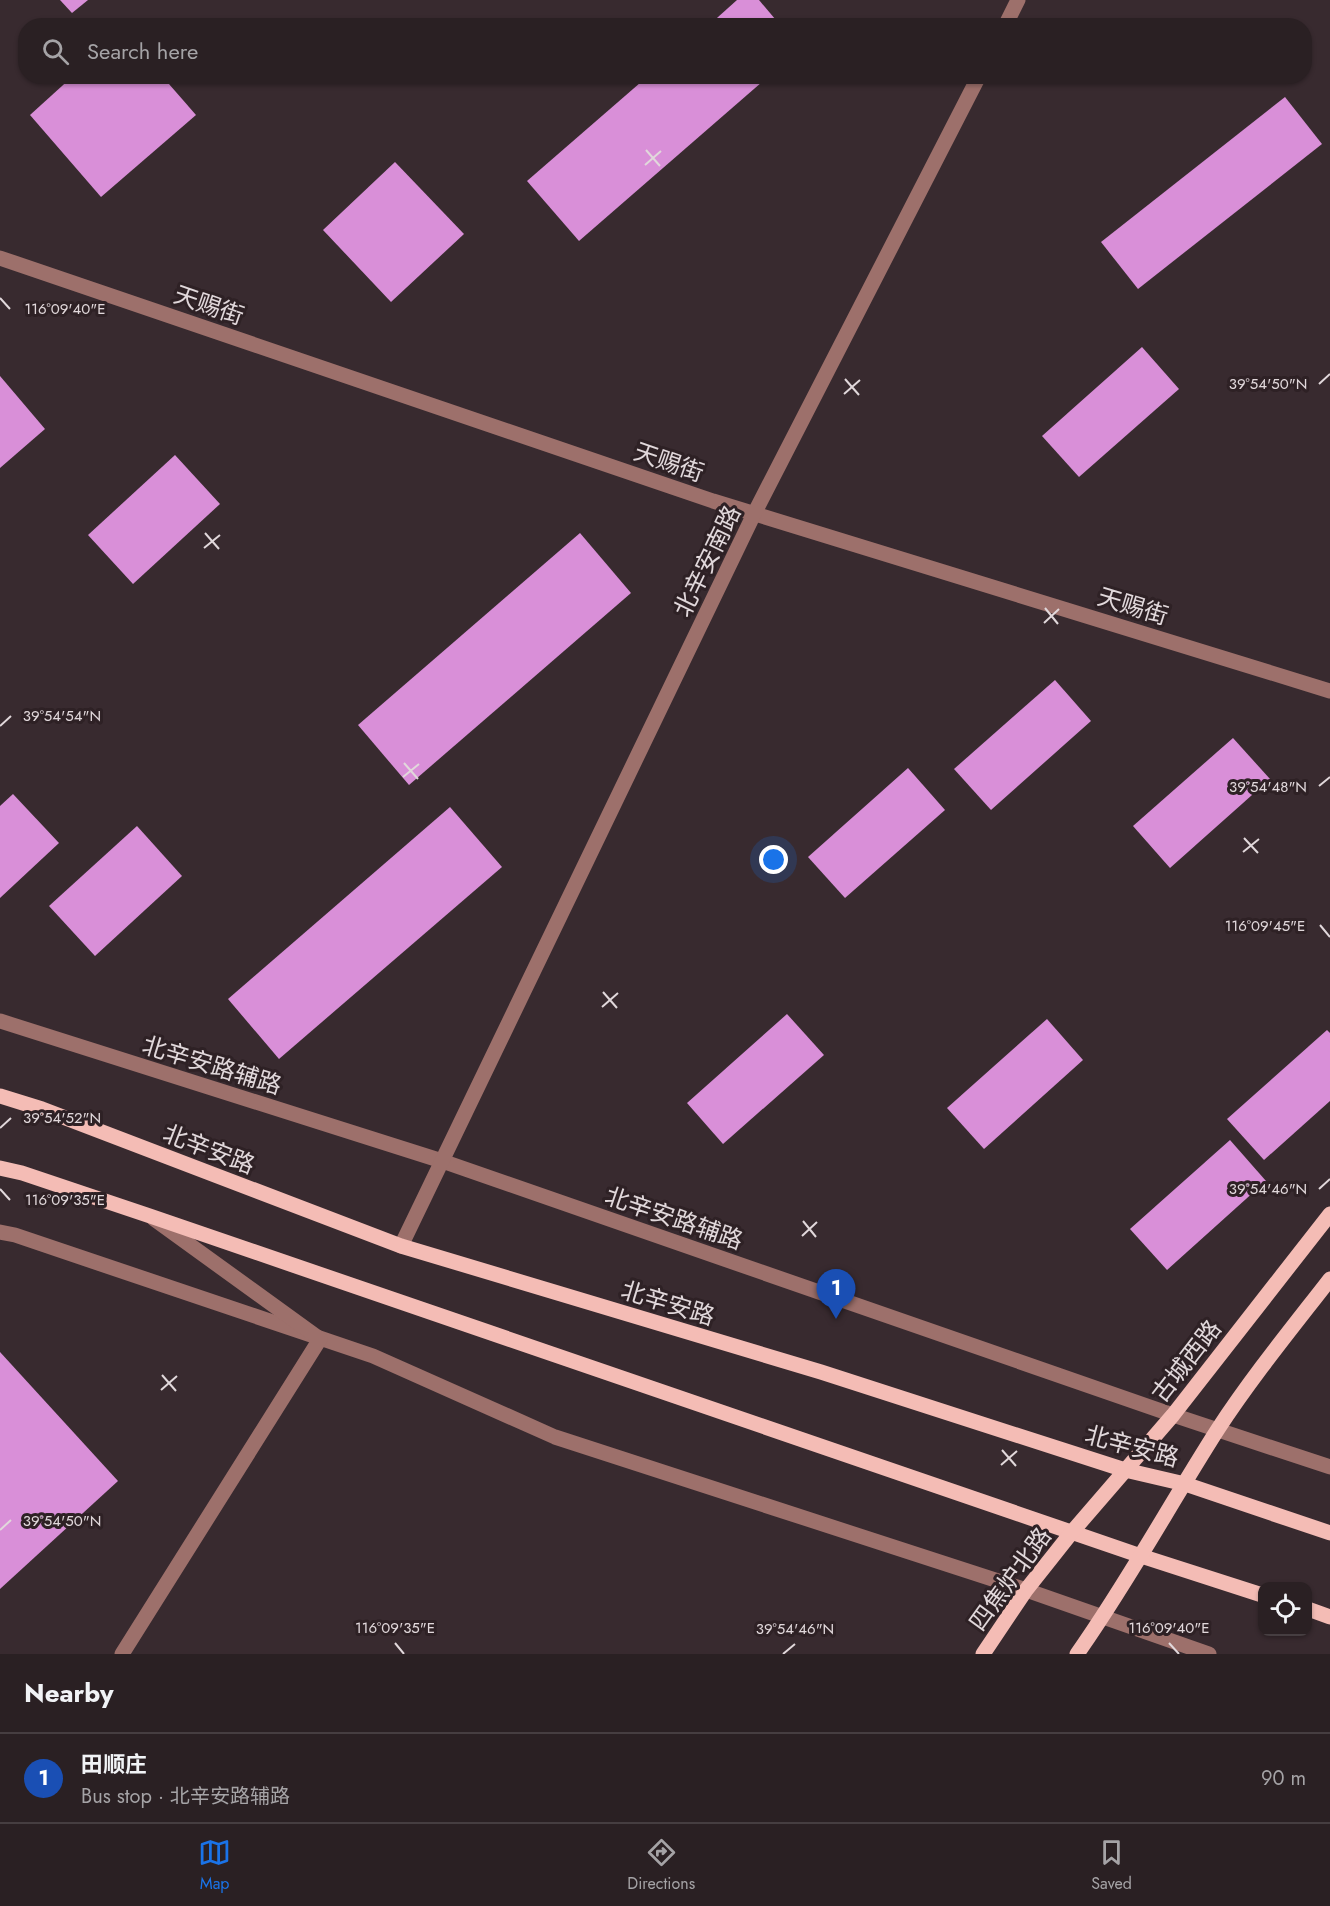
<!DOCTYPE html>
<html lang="en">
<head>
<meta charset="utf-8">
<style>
	body { margin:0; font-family:Jost,"Noto Sans SC",sans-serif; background:#362d30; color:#f1f3f6 }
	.controls { position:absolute; right:18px; bottom:18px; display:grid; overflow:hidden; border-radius:12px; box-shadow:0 2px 4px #0004 }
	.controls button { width:54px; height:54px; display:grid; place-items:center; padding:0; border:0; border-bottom:2px solid #463e41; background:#2a2023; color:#f1f3f6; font:30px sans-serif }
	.you { position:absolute; left:774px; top:860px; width:21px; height:21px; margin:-15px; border:4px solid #fff; border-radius:50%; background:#1a73e8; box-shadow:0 0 0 9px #1a73e833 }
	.badge { display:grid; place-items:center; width:39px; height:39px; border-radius:50%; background:#1a73e8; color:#fff; font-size:20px; font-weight:700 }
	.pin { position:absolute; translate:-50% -50px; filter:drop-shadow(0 2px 3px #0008) }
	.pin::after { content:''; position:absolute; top:32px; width:21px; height:18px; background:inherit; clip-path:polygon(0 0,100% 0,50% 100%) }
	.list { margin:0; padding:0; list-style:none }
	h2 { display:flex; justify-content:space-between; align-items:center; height:78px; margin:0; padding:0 24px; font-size:26px }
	h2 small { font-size:20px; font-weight:400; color:#a5a3a6 }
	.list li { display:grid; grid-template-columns:39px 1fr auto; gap:18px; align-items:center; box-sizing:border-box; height:90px; padding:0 24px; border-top:2px solid #463e41 }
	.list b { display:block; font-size:22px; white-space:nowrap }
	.list p { margin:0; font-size:20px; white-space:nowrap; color:#a5a3a6 }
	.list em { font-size:20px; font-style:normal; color:#a5a3a6 }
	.icon { flex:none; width:33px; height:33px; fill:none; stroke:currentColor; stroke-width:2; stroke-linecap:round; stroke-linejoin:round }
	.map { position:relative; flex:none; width:1330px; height:1654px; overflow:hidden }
	.search { position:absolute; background:#2a2023; box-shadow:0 2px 4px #0004; left:18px; right:18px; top:18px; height:66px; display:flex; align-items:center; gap:15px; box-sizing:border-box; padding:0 21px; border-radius:24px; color:#a5a3a6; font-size:22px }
	.sheet { height:168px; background:#2a2023 }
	nav { display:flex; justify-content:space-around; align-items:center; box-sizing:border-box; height:84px; border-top:2px solid #463e41; background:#2a2023; font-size:16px; color:#a5a3a6 }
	nav a { display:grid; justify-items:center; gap:3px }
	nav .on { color:#1a73e8 }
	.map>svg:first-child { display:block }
	.building { fill:#d98fd8 }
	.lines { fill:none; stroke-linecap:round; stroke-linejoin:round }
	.minor { stroke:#9d706b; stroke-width:15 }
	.major { stroke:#f4bcb5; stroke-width:15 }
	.ticks { fill:none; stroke:#e1d8db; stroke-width:2 }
	.labels { text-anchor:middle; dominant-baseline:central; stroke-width:6; stroke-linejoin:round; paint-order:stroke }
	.street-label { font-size:24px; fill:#e1d8db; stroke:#2e2125 }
	.ticks-label { font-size:15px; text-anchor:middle; fill:#e1d8db; stroke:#2e2125; stroke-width:6; stroke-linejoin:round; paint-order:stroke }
</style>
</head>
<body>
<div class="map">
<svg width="1330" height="1654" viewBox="0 0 1330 1654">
	<rect width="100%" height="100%" fill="#382a2f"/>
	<g class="building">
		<polygon points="60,0 88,0 72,13"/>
		<polygon points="737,0 759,0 781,26 708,26"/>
		<polygon points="73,76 162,76 196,115 101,197 30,115"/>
		<polygon points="648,76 769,76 579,241 527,181"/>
		<polygon points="1285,97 1322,144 1138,289 1101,242"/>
		<polygon points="395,162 464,234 391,302 323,230"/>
		<polygon points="1142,347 1179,389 1079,477 1042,436"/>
		<polygon points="0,376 45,429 0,468"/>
		<polygon points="175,455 220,504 133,584 88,535"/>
		<polygon points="580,533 631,593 409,785 358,725"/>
		<polygon points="1055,680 1091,721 991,810 954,769"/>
		<polygon points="1233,738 1270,779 1170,868 1133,826"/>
		<polygon points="908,768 945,810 845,898 808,857"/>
		<polygon points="13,794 59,843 0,898 0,806"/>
		<polygon points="450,807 502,867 279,1059 228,999"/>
		<polygon points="137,826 182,876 95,956 49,906"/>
		<polygon points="787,1014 824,1055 723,1144 687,1103"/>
		<polygon points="1047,1019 1083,1060 984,1149 947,1108"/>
		<polygon points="1327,1030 1330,1033 1330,1101 1264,1160 1227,1119"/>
		<polygon points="1230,1140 1266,1181 1167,1270 1130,1229"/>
		<polygon points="0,1352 118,1481 0,1589"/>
	</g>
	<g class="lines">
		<g class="minor">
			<polyline points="1005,26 1018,0"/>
			<polyline points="0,258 713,501 1330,691"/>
			<polyline points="0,1021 442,1161 1173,1415 1330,1467"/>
			<polyline points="0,1232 15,1235 373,1356 555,1437 1026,1590 1209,1654"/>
			<polyline points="401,1246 754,514 979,76"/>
			<polyline points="122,1654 320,1339 154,1219"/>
		</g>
		<g class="major">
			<polyline points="0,1096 42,1109 401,1246 821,1372 1125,1470 1185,1484 1330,1533"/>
			<polyline points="0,1168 22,1173 150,1216 1141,1556 1262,1595"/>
			<polyline points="1308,1609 1330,1617"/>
			<polyline points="983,1654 1026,1590 1072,1532 1173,1415 1330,1214"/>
			<path d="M1077,1654C1128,1582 1170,1504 1218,1429C1252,1377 1292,1328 1330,1279"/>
		</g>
	</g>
	<path class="ticks" d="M646,150L660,166M645,165L661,151M0,298L10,309M845,379L859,395M1319,384L1330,374M844,394L860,380M205,533L219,549M204,548L220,535M1045,608L1058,624M1044,623L1059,609M0,726L11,716M404,763L418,779M403,777L419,764M1319,786L1330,777M1244,838L1258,853M1243,852L1259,839M1320,925L1330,937M603,992L617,1008M602,1007L618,993M0,1128L11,1118M0,1189L10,1200M1319,1189L1330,1179M803,1221L816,1237M802,1236L817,1222M162,1375L176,1391M161,1390L177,1376M1002,1450L1016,1466M1001,1465L1017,1451M0,1530L11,1520M395,1643L404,1654M1169,1643L1179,1654M783,1654L795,1644"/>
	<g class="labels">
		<g class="street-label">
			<text transform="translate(209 305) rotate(19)">天赐街</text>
			<text transform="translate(669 462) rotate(19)">天赐街</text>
			<text transform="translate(707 561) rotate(-64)">北辛安南路</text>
			<text transform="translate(1133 606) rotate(17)">天赐街</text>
			<text transform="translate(212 1065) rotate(17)">北辛安路辅路</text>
			<text transform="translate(209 1149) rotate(21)">北辛安路</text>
			<text transform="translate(674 1218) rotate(19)">北辛安路辅路</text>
			<text transform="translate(668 1303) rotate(17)">北辛安路</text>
			<text transform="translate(1186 1361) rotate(-52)">古城西路</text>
			<text transform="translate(1132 1446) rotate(15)">北辛安路</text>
			<text transform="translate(1010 1579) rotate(-54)">四焦炉北路</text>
		</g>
	</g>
	<g class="ticks-label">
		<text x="65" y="314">116°09'40"E</text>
		<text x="1268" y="389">39°54'50"N</text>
		<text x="62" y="721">39°54'54"N</text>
		<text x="1268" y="792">39°54'48"N</text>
		<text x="1265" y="931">116°09'45"E</text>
		<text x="62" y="1123">39°54'52"N</text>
		<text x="1268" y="1194">39°54'46"N</text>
		<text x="65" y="1205">116°09'35"E</text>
		<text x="62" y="1526">39°54'50"N</text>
		<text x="395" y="1633">116°09'35"E</text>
		<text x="1169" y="1633">116°09'40"E</text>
		<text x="795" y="1634">39°54'46"N</text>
	</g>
</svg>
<div class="controls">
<button><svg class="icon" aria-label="locate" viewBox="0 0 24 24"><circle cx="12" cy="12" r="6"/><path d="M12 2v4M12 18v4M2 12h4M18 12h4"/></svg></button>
</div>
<div class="you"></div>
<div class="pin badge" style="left:836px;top:1319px;background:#1a4fb4">1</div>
<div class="search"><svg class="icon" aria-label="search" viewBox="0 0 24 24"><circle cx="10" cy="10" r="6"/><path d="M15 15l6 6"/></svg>Search here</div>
</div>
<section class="sheet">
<h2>Nearby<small></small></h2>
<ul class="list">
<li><span class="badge" style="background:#1a4fb4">1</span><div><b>田顺庄</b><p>Bus stop · 北辛安路辅路</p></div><em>90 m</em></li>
</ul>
</section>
<nav>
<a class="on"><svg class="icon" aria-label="map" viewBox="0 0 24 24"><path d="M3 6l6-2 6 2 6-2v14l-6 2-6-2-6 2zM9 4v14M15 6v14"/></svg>Map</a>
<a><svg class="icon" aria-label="directions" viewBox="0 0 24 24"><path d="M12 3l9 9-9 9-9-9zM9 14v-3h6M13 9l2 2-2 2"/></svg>Directions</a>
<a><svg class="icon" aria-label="saved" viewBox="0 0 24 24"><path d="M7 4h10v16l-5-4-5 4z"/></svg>Saved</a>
</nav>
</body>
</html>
